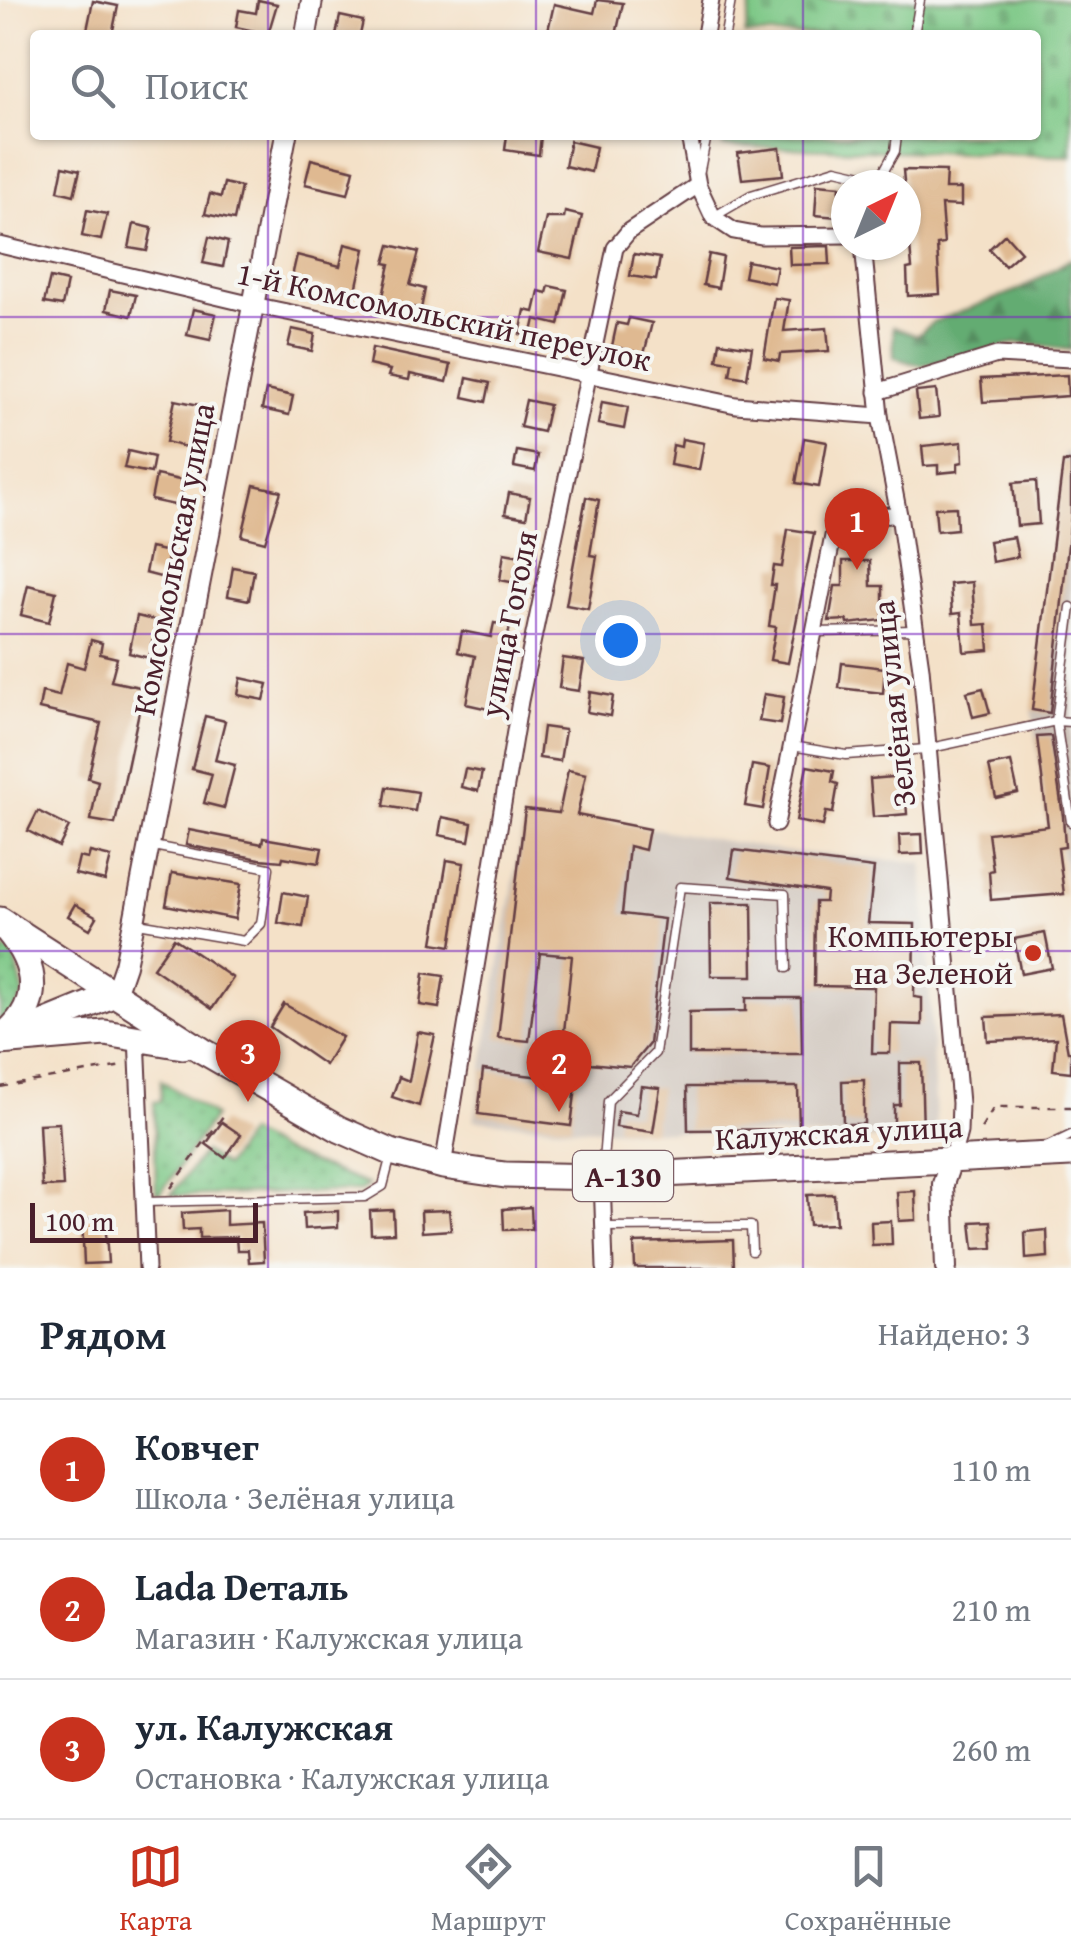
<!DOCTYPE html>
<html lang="ru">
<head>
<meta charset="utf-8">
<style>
	body { margin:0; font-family:"Gentium Book Plus",serif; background:#f2f2f3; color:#1f2937 }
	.compass { position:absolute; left:831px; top:170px; width:90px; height:90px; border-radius:50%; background:#fff; box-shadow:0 2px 8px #0004; rotate:43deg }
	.scale { position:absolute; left:30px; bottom:25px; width:228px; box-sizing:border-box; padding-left:10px; border:5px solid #4a1f2b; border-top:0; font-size:28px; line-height:35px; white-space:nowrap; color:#4a1f2b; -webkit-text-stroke:8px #f6f6f2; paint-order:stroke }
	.you { position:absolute; left:620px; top:640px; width:35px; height:35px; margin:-25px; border:8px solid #fff; border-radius:50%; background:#1a73e8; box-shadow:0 0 0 15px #1a73e833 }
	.badge { display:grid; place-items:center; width:65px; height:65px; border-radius:50%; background:#c8321e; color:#fff; font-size:32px; font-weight:700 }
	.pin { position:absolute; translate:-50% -82px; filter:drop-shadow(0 2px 5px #0008) }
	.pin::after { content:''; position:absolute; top:52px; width:35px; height:30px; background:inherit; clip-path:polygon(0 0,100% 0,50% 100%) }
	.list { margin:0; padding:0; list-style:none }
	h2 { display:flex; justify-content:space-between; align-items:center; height:130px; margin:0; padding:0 40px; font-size:42px }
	h2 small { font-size:32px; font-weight:400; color:#747a83 }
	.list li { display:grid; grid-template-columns:65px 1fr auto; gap:30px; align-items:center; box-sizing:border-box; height:140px; padding:0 40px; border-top:2px solid #e0e1e3 }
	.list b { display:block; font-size:38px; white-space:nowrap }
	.list p { margin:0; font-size:32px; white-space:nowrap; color:#747a83 }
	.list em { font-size:32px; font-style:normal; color:#747a83 }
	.icon { flex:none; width:55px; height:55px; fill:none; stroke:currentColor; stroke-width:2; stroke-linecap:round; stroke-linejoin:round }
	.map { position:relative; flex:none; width:1071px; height:1268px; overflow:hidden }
	.search { position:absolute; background:#fff; box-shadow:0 2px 8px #0004; left:30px; right:30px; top:30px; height:110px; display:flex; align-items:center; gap:25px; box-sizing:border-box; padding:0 35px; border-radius:10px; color:#747a83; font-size:38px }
	.sheet { height:550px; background:#fff }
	nav { display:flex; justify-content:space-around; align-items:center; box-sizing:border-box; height:140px; border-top:2px solid #e0e1e3; background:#fff; font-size:28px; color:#747a83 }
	nav a { display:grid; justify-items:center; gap:5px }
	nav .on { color:#c8321e }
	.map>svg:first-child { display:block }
	.industrial { fill:#cdc2b9 }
	.grass { fill:url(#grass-dots); stroke:#627358; stroke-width:2.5 }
	.forest { fill:url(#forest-firs); stroke:#57664e; stroke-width:2.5 }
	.cemetery { fill:url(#cemetery-stones); stroke:#627358; stroke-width:2.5 }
	.building { fill:#dfb991 }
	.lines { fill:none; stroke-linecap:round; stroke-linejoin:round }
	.service-casing { stroke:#643c43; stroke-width:11 }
	.minor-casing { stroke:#643c43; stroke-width:19 }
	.tertiary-casing { stroke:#643c43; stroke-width:24 }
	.primary-casing { stroke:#643c43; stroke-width:29 }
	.path { stroke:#643c43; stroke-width:2.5; stroke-dasharray:8 8; stroke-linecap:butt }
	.service { stroke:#fff; stroke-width:8 }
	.minor { stroke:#fff; stroke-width:15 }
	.tertiary { stroke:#fff; stroke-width:20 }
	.primary { stroke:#fff; stroke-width:25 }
	.grid { fill:none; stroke:#7b2cbf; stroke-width:2.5; stroke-opacity:0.55 }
	.poi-dot { fill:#c8321e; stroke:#f6f6f2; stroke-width:4 }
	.labels { text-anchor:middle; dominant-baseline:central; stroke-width:8; stroke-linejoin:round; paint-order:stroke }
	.shield { fill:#f6f6f2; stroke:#7e6067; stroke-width:2.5 }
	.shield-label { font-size:30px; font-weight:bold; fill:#4a1f2b }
	.street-label { font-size:32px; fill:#4a1f2b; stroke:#f6f6f2 }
	.poi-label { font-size:32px; fill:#4a1f2b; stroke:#f6f6f2; text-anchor:end }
</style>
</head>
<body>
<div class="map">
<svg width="1071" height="1268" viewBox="0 0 1071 1268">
	<defs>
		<pattern id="grass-dots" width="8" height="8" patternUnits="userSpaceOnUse" patternTransform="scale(2.5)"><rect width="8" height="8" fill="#7bc785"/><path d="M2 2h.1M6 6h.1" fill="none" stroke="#6caa73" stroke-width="1.8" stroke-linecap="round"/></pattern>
		<pattern id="forest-firs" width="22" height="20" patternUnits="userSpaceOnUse" patternTransform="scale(2.5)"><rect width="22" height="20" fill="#64ac72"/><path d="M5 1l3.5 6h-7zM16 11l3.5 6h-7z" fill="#548b5e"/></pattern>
		<pattern id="cemetery-stones" width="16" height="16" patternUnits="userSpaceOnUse" patternTransform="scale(2.5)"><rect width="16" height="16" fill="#7bc785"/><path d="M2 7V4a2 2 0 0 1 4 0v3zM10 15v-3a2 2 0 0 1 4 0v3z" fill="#6caa73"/></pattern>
	</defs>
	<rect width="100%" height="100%" fill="#f6f6f2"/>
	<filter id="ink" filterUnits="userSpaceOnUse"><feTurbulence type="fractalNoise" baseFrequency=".01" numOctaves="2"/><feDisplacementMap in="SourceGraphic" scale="20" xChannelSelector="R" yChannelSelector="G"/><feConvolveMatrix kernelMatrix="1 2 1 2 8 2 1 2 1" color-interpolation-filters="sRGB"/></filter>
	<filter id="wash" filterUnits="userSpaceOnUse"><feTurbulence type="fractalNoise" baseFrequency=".0048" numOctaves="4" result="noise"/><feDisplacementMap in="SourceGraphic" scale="40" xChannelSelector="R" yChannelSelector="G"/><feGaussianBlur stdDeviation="2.25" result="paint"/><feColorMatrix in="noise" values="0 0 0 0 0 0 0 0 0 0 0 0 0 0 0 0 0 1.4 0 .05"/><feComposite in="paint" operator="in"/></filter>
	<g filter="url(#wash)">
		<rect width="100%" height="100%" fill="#f4e1c8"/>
		<g class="industrial">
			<polygon points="1064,452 1071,453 1071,899 1060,848 1050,849 1032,710"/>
			<polygon points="525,810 585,817 784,851 923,863 937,1141 571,1128 474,1120"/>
		</g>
		<g class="grass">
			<polygon points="4,948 15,957 24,995 0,1029 0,961"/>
			<polygon points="161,1080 214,1116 161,1193 156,1193 154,1102 161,1101"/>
			<polygon points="248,1133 283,1152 368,1185 361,1191 170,1196 204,1152 225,1166"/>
		</g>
		<polygon class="forest" points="1071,259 1071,350 1017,343 922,366 894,358 893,327 917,336 933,322 1021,289"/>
		<polygon class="cemetery" points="752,0 1071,0 1071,156 723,146 725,135 1036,135 1036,35 745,35"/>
		<g id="blocks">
			<g class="building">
				<polygon points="258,0 277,4 268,34 236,27 239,10 256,13"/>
				<polygon points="597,0 623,3 616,35 547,35 554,4 594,13"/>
				<polygon points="93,1 118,6 112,35 86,35"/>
				<polygon points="340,16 363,21 360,35 336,35"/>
				<polygon points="507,135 541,135 539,155 505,150"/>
				<polygon points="570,141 596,147 591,172 565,166"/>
				<polygon points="780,148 783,175 742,179 738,153"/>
				<polygon points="311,159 354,170 348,194 305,184"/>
				<polygon points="63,166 80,170 74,195 58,191"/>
				<polygon points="903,170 946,171 945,189 961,189 961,206 941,205 944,244 937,245 940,294 908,296 907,269 912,268"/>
				<polygon points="224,183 241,187 234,220 205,214 210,194 221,197"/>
				<polygon points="817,184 840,186 838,217 815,215"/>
				<polygon points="87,210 107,214 101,240 82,236"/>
				<polygon points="565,212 582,216 572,259 538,252 546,218 564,218"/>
				<polygon points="134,224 152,228 147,251 129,248"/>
				<polygon points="1005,234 1021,252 1005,266 989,249"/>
				<polygon points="209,237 228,242 223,267 203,263"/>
				<polygon points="345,244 365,249 355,295 309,284 308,289 290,285 297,255 340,266"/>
				<polygon points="390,245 419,252 410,285 425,289 421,309 382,301 390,264 385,263"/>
				<polygon points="829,246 830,264 790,265 789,247"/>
				<polygon points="634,254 660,258 656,280 630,276"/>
				<polygon points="709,254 723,257 718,288 703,285"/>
				<polygon points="747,261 777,267 774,283 744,277"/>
				<polygon points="50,278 67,282 62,306 44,303"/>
				<polygon points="549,286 567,290 559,325 535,319 531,337 520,334 525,310 534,312 539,291 547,293"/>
				<polygon points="110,290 136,295 131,316 106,310"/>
				<polygon points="774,298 789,300 784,331 827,328 829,351 780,354 779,361 764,358"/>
				<polygon points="193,309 216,314 210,340 187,335"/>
				<polygon points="629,318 652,323 644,354 612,346 617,323 627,325"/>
				<polygon points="292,329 315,334 312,351 288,346"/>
				<polygon points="720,342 752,347 747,378 730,375 732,362 717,360"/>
				<polygon points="372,348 451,365 447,382 410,374 409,380 388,376 390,370 369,365"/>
				<polygon points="1067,375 1068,396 983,402 981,379"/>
				<polygon points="467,378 490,383 486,402 463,397"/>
				<polygon points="266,390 293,396 289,415 262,409"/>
				<polygon points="936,390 939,417 919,419 916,392"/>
				<polygon points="175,400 199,405 189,448 166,442"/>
				<polygon points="526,400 549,405 543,432 520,427"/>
				<polygon points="602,402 628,407 624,429 598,424"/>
				<polygon points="804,438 827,442 819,487 796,483"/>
				<polygon points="682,439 704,443 699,470 670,465 673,445 681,447"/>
				<polygon points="962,442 963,462 958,463 958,471 938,473 938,465 924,466 922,446"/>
				<polygon points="128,451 154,457 151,473 124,468"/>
				<polygon points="517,451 538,455 535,471 514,467"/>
				<polygon points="1063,462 1071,462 1071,517 1050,713 1032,710"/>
				<polygon points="156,475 184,481 179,506 151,500"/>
				<polygon points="1036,481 1039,524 1017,526 1013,483"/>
				<polygon points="254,485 281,491 265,542 242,536"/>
				<polygon points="509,493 530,497 526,518 505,514"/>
				<polygon points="586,497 599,500 590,555 597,556 588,609 566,605"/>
				<polygon points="956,507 957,529 937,531 935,508"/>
				<polygon points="788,529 814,533 788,663 770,660 776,627 769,626 775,585 771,585 774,566 782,567"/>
				<polygon points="1014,537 1018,557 992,562 989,541"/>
				<polygon points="150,548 169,552 164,578 145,573"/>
				<polygon points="504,553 521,556 516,583 500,580"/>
				<polygon points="843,561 870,561 871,586 883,586 883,620 848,624 847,620 829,621 835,586 843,586"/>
				<polygon points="233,567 254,571 249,600 228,596"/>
				<polygon points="972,582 975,625 987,624 989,650 964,652 961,613 952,614 950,584"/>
				<polygon points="28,585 56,592 49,622 21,615"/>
				<polygon points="137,616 157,621 149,658 129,653"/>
				<polygon points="494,623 510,626 493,710 466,704 475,656 458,652 462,631 491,637"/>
				<polygon points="91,640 102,643 100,654 117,658 111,681 144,688 115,824 91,820 98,781 88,778 101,723 39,709 42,692 59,696 67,663 84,668"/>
				<polygon points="563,658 584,661 579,691 559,688"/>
				<polygon points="842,663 885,668 883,693 839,688"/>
				<polygon points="241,678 268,684 264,700 238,695"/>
				<polygon points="983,688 990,713 973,717 967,692"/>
				<polygon points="590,692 613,696 610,716 587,712"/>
				<polygon points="764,694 784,697 780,724 759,721"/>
				<polygon points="205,716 225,721 215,760 235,765 224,808 204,803 212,774 192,769"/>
				<polygon points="543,727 565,730 560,761 539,758"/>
				<polygon points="1051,736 1063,816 1065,847 1058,848 1064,894 991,900 989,871 993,870 988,833 1048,826 1037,737"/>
				<polygon points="1011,762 1018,793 996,798 989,766"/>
				<polygon points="752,765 770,768 763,809 745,806"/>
				<polygon points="807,766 834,771 832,782 838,784 833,813 826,812 823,826 796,821"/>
				<polygon points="465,769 482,772 478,791 461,787"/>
				<polygon points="568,770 586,774 577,815 649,829 645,850 629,846 622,914 664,919 649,1044 630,1067 579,1062 571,1126 478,1114 483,1070 559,1079 572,956 540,953 529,1041 498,1038 525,809 559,813"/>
				<polygon points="904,776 907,814 873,817 870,779"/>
				<polygon points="387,787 418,792 415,811 384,806"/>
				<polygon points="38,811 69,827 59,847 28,831"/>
				<polygon points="442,817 472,823 469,841 439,835"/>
				<polygon points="189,830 262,844 263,838 322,848 319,863 283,857 282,861 260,859 186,845"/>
				<polygon points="922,834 923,854 900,855 899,835"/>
				<polygon points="734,850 874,868 868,923 915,924 914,997 922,998 922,1025 891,1024 890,1053 872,1053 874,987 814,986 815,902 825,902 826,892 730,877"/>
				<polygon points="90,852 111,857 105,881 75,874 79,857 88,859"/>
				<polygon points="447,860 464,863 451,946 433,943"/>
				<polygon points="172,873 241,884 235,919 166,905"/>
				<polygon points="283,892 308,897 303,927 278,923"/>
				<polygon points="710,903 752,903 753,976 711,976"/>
				<polygon points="75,904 97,917 90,929 68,916"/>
				<polygon points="1045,933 1052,968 1021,974 1014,939"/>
				<polygon points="174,938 233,978 212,1009 153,968"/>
				<polygon points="424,973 444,976 439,1008 420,1005"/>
				<polygon points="746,998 801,998 802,1054 689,1054 689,1012 746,1011"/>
				<polygon points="284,1004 342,1037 325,1065 270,1027"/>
				<polygon points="1061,1014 1068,1052 1071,1052 1071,1072 1053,1070 1056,1038 988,1041 986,1017"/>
				<polygon points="418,1032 435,1035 419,1106 392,1097 399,1077 409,1081"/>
				<polygon points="900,1063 921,1063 923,1131 894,1131 894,1105 900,1105"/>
				<polygon points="864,1080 864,1124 843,1124 842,1081"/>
				<polygon points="641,1086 660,1088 653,1132 616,1127 618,1111 637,1114"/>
				<polygon points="687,1087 798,1087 799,1129 688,1130"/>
				<polygon points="222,1122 241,1135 225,1158 206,1144"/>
				<polygon points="59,1123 63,1186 42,1187 39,1124"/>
				<polygon points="915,1191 916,1220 899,1221 897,1192"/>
				<polygon points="834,1194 836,1224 809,1225 807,1195"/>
				<polygon points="531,1207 532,1229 504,1230 503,1209"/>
				<polygon points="226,1210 226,1225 262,1223 264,1261 249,1262 248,1250 237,1250 236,1237 199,1238 199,1229 183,1230 182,1213"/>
				<polygon points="393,1210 394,1233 371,1234 370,1211"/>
				<polygon points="449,1210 451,1230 422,1232 421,1211"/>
				<polygon points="338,1211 338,1227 304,1229 303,1213"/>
				<polygon points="105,1218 108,1263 84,1264 82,1219"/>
				<polygon points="891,1221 892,1244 872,1245 871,1222"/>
				<polygon points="991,1221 993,1248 974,1249 971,1222"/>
				<polygon points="1047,1230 1048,1257 1026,1259 1025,1232"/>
				<polygon points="733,1240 734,1268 635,1268 634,1243"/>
			</g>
		</g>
	</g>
	<g filter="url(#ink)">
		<use href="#blocks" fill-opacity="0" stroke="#643c43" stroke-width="2.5"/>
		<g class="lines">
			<g class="service-casing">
				<g id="service">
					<polyline points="725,35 731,0"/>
					<polyline points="914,35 920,0"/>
					<polyline points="700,170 707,135"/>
					<polyline points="876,185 895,151 897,135"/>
					<polyline points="715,216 751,195 836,169 880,179"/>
					<polyline points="1071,607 1056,721 1071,822"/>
					<polyline points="816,632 915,630"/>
					<polyline points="792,746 846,755 926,749 1056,721 1071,722"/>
					<polyline points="138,923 244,941 261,924 269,868 153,846"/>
					<polyline points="1048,1146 1071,1135"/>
					<polyline points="602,1172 608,1101 655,1053 680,887 785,894 787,968"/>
					<polyline points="144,1202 365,1197 383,1186 390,1159"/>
					<polyline points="603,1227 751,1226 752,1251"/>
				</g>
			</g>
			<g class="minor-casing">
				<g id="minor">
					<polyline points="705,35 711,0"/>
					<polyline points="689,135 698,185 713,217 734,231 761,236 846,235"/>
					<polyline points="0,245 253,305 736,405 880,416"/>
					<polyline points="863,245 880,416 899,515 921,668 960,1103 959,1132 952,1158"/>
					<polyline points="877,392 997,355 1071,359"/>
					<polyline points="776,824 837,516 899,515"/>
					<polyline points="137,1036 147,1268"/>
					<polyline points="443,1166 520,701 615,248 629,231 698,185"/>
					<polyline points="602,1177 605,1268"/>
				</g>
			</g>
			<g class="tertiary-casing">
				<g id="tertiary">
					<polyline points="306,35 312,0"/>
					<polyline points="115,994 125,965 134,922 286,135"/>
					<polyline points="946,1268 943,1184 952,1158"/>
				</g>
			</g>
			<g class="primary-casing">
				<g id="primary">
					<polyline points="0,920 203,1051 339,1129 391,1152 443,1166 505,1175 602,1177 1071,1154"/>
					<polyline points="27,1030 115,994"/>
					<path d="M0,1038C43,1007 39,968 7,930"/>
					<polyline points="0,1042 105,1033 183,1046"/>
				</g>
			</g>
			<g class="path">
				<polyline points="0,1087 122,1066"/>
				<polyline points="981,1129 994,1107 1071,1107"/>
				<polyline points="171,1188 226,1112"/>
			</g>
			<use href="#service" class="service"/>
			<use href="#minor" class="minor"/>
			<use href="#tertiary" class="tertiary"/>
			<use href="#primary" class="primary"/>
		</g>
	</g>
	<path class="grid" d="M268,0V35M536,0V35M803,0V35M268,135V1268M536,135V1268M803,135V1268M0,317H1071M0,634H1071M0,951H1071"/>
	<circle class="poi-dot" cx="1033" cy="953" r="10"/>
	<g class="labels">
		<rect class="shield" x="573" y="1151" width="100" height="50" rx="8"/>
		<g class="shield-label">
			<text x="623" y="1176">А-130</text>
		</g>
		<g class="street-label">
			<text transform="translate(444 316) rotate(12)">1-й Комсомольский переулок</text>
			<text transform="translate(173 559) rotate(-79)">Комсомольская улица</text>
			<text transform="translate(508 624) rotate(-79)">улица Гоголя</text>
			<text transform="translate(893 704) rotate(-96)">Зелёная улица</text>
			<text transform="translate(839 1132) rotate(-3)">Калужская улица</text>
		</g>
		<g class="poi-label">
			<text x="1013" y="935">Компьютеры<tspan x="1013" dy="37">на Зеленой</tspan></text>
		</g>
	</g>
</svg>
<svg class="compass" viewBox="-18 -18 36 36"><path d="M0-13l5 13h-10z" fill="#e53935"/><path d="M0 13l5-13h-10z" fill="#747a83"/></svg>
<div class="scale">100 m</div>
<div class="you"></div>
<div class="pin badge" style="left:857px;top:570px">1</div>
<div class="pin badge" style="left:559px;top:1112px">2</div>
<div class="pin badge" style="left:248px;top:1102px">3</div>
<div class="search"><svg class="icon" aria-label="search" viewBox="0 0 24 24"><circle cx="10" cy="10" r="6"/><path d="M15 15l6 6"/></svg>Поиск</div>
</div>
<section class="sheet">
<h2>Рядом<small>Найдено: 3</small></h2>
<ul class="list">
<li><span class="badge">1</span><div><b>Ковчег</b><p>Школа · Зелёная улица</p></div><em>110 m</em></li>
<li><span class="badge">2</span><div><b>Lada Dеталь</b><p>Магазин · Калужская улица</p></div><em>210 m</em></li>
<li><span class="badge">3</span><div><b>ул. Калужская</b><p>Остановка · Калужская улица</p></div><em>260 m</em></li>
</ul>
</section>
<nav>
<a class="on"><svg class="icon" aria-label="map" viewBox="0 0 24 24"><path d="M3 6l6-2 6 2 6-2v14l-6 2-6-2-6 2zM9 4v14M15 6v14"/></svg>Карта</a>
<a><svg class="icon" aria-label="directions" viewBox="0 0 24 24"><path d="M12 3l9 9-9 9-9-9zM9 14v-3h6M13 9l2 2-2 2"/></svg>Маршрут</a>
<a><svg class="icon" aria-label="saved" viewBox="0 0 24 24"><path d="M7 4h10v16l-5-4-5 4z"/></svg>Сохранённые</a>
</nav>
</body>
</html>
